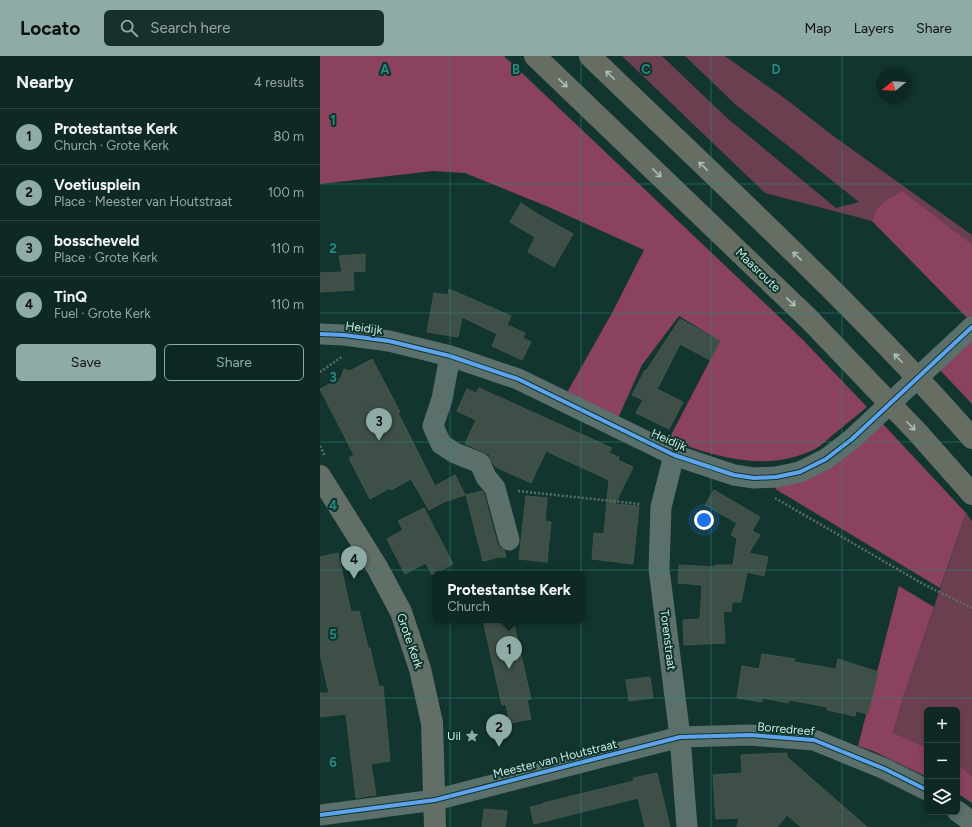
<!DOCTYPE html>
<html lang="en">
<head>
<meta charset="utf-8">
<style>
	body { margin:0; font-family:Figtree,sans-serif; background:#17302b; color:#f1f3f6 }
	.controls { position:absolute; right:12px; bottom:12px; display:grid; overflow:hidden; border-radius:6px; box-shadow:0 2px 6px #0003 }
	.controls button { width:36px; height:36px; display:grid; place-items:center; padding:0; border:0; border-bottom:1px solid #2e4441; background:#0e2823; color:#f1f3f6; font:20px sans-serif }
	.compass { position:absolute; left:556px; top:12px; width:36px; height:36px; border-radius:50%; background:#0e2823; box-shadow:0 2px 6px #0003; rotate:252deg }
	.you { position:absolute; left:384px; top:464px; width:14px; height:14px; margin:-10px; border:3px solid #fff; border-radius:50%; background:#1a73e8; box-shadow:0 0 0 6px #1a73e833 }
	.badge { display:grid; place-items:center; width:26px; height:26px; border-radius:50%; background:#8eaba5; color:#111; font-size:13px; font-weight:700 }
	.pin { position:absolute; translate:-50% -33px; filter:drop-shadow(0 1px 2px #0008) }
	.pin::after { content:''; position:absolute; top:21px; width:14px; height:12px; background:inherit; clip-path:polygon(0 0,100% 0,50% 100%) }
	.popup { position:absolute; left:113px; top:515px; width:152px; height:52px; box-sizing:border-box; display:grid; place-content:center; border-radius:6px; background:#0e2823; filter:drop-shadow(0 1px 3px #0005); font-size:13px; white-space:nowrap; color:#9ba6a6 }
	.popup b { font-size:15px; color:#f1f3f6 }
	.popup::after { content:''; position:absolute; left:50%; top:100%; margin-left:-8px; border:8px solid transparent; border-top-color:#0e2823 }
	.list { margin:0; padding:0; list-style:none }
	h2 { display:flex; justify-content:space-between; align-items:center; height:52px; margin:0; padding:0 16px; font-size:17px }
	h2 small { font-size:13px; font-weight:400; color:#9ba6a6 }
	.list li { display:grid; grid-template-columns:26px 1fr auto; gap:12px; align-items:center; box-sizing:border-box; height:56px; padding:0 16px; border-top:1px solid #2e4441 }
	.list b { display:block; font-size:15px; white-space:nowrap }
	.list p { margin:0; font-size:13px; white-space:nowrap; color:#9ba6a6 }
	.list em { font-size:13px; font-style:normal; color:#9ba6a6 }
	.actions { display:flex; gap:8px; padding:12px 16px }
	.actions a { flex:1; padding:9px 0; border:1px solid #8eaba5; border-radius:6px; text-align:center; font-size:14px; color:#8eaba5 }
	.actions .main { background:#8eaba5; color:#111 }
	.icon { flex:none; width:22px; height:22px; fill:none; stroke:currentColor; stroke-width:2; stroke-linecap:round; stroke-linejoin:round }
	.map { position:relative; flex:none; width:652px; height:771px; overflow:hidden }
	header { display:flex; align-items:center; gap:24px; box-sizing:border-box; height:56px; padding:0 20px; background:#8eaba5; color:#111 }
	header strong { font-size:19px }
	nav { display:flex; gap:22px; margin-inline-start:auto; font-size:14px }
	.search { width:280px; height:36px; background:#17302b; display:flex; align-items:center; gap:10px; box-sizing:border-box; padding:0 14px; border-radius:6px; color:#9ba6a6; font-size:15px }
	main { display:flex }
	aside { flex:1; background:#0e2823 }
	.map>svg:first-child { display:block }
	.green { fill:#6b3f4f }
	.forest { fill:#8b425f }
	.building { fill:#3d4f46; stroke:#45564c }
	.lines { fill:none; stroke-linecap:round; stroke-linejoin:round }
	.path { stroke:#596d69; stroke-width:2.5; stroke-dasharray:2 2; stroke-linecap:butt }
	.minor { stroke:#5b706b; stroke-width:21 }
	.major { stroke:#616f66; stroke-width:22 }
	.highway { stroke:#666e63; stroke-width:22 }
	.cycleway-casing { stroke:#0c352e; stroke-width:6 }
	.cycleway { stroke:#60a3ed; stroke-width:4 }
	.oneway { stroke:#abbfb7 }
	.grid { fill:none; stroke:#2c8780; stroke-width:1; stroke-opacity:0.55 }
	.labels { text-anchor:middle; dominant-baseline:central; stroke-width:4; stroke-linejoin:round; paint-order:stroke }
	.street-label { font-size:12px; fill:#d0eae4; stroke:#0c352e }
	.poi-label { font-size:12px; fill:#d0eae4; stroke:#0c352e; text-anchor:end }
	.grid-label { font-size:13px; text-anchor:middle; font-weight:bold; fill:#2c8780; stroke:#0c352e; stroke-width:4; stroke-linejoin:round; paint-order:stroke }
</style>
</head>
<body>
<header>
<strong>Locato</strong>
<div class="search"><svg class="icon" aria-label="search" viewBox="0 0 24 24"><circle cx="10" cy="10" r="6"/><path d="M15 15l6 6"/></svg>Search here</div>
<nav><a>Map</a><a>Layers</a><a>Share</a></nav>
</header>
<main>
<aside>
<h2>Nearby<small>4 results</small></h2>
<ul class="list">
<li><span class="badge">1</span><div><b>Protestantse Kerk</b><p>Church · Grote Kerk</p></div><em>80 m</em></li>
<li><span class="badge">2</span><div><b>Voetiusplein</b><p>Place · Meester van Houtstraat</p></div><em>100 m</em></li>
<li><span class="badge">3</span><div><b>bosscheveld</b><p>Place · Grote Kerk</p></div><em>110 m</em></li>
<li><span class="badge">4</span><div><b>TinQ</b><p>Fuel · Grote Kerk</p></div><em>110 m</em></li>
</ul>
<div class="actions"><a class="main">Save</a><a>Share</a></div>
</aside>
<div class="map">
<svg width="652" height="771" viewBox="0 0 652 771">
	<rect width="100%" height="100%" fill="#13352f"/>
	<g class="green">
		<polygon points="302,0 342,0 407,62 516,152 539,146 415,48 365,0 405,0 467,44 512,79 652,179 652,227 554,158 552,165 445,137"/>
		<polygon points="646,457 652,465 652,720 637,708 637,654 607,654 607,692 573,678 584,639"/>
	</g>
	<g class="forest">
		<path d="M0,0H184L452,254L484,285L547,351C536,360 525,369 514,378C509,382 503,388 497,392C450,417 396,402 349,383L400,285L359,260L322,309L298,362L245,340L292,257L324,194L231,152L145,117L113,115L0,128Z"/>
		<path d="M582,135L652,189V265L651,266L552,165C557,148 567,144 582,135Z"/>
		<polygon points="652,284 652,348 619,313"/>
		<polygon points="562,367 646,457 620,532 457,434 452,429"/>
		<polygon points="579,530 614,551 584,639 573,677 607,692 607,721 553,695 538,690"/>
		<polygon points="637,708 652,720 652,747 637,737"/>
	</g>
	<g class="building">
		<polygon points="201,147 219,159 253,178 234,211 208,196 215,181 190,166"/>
		<polygon points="45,198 45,215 33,216 34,234 0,236 0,217 22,216 19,200"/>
		<polygon points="129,233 191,260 187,269 205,277 203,282 211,286 202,304 172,290 177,278 142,261 138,281 107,276 114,237 128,239"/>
		<polygon points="360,263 400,285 390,304 360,288 337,333 363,346 349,373 316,357 323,344 312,339 325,314 326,315"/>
		<polygon points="52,303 80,356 78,357 115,430 135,419 145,439 124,446 109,454 91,423 71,434 70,432 50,443 29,402 34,399 0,333 21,322 24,313 30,315"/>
		<polygon points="159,332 292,392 289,397 299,401 298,404 313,411 295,448 319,450 313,508 272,503 274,477 284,478 289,424 226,395 211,427 178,412 174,409 169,400 171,399 145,388 156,364 137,355 147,333 156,337"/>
		<polygon points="394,434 440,461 432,475 440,479 429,497 448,501 444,520 427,516 421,546 412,546 411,556 403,555 405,587 364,589 363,564 380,563 382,529 358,527 359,509 394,511 396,509 413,509 417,482 411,479 417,467 385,449"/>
		<polygon points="162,435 164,438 177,487 180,492 184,494 186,501 179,501 163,505 146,439"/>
		<polygon points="206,440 227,442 225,465 231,466 227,506 199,503"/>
		<polygon points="104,452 133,508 112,519 106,507 85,518 67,483 83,474 78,465"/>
		<polygon points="18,497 31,556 39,555 48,592 50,592 59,631 63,630 69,694 70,705 51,708 56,739 36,742 26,658 0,661 0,637 9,637 0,598 0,501"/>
		<polygon points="163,564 193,564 211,643 207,644 211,663 190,667 186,648 182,649"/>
		<polygon points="442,598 475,603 474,606 516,613 518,603 558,616 548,658 536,655 535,660 507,654 508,651 469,644 468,647 443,642 442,646 417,642 422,610 439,613"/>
		<polygon points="330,621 333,642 309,645 306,624"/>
		<polygon points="467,697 467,701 547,771 481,771 467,759 457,771 417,771 419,762 396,763 393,719 422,717 421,699"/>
		<polygon points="337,717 350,771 325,771 318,742 214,768 210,751 223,748 223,747 314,725 313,722"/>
		<polygon points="164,753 187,755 185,771 162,771"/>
	</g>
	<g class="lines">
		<g class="path">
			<polyline points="0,316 23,300"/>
			<polyline points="0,390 5,400"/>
			<polyline points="198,435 320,448"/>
			<polyline points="455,442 603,528 652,552"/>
		</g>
		<g class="minor">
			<polyline points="0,278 24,279 69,285 130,300 198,323 354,399 414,419 434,422 456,421 480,416 506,403 532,383 652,271"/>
			<polyline points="130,300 122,343 113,370 121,388 135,397 160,407 166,421 175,432 189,484"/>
			<polyline points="354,399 341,451 339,513 360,681 367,771"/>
			<polyline points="637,755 652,766"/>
			<polyline points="0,759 115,744 360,681 430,679 494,684 565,713 607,734"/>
		</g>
		<polyline class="major" points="0,420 57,511 81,556 100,613 112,667 115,771"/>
		<g class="highway">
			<polyline points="215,0 489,263 598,377 652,438"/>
			<path d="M270,0C399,125 533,247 652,382"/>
		</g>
		<g class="cycleway-casing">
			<g id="cycleway">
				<polyline points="0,278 24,279 69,285 130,300 198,323 354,399 414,419 434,422 456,421 480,416 506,403 532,383 652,271"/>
				<polyline points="0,759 115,744 360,681 430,679 494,684 565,713 607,734"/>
			</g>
		</g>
		<use href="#cycleway" class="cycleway"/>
	</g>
	<defs><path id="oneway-shaft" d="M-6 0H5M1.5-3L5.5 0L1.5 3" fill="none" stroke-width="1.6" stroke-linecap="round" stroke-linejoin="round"/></defs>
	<g class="oneway">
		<use href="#oneway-shaft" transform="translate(290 19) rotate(-136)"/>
		<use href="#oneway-shaft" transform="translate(243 27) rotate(44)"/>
		<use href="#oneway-shaft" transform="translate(383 110) rotate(-136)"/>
		<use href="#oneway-shaft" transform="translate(337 117) rotate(44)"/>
		<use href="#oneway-shaft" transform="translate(477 200) rotate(-136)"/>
		<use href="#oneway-shaft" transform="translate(471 246) rotate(44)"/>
		<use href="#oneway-shaft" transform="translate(578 302) rotate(-134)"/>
		<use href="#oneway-shaft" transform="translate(591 370) rotate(46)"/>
	</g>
	<path class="grid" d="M130,0V771M261,0V771M391,0V771M522,0V771M0,128H652M0,257H652M0,386H652M0,514H652M0,642H652"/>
	<defs>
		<g id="sight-bare" transform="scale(1.08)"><path d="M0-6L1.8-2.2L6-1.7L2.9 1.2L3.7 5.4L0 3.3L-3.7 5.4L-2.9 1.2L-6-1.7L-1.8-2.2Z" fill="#8eaba5" stroke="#0c352e" stroke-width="2.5" paint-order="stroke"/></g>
	</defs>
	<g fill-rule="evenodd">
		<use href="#sight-bare" x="152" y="680"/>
	</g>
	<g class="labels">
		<g class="street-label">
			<text transform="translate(438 214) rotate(44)">Maasroute</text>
			<text transform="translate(44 272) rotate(7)">Heidijk</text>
			<text transform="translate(349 384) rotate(24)">Heidijk</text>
			<text transform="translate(348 584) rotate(83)">Torenstraat</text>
			<text transform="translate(90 585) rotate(71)">Grote Kerk</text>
			<text transform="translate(466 673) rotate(5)">Borredreef</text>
			<text transform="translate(235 703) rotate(-14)">Meester van Houtstraat</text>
		</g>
		<g class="poi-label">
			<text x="141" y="680">Uil</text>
		</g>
	</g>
	<g class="grid-label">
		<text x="65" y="18">A</text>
		<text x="196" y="18">B</text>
		<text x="326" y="18">C</text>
		<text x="456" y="18">D</text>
		<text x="13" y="69">1</text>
		<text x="13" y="197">2</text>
		<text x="13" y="326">3</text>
		<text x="13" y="454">4</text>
		<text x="13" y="583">5</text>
		<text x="13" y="711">6</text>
	</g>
</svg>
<div class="controls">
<button>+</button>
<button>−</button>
<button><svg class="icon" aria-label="layers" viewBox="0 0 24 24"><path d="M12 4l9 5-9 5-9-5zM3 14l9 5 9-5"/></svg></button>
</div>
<svg class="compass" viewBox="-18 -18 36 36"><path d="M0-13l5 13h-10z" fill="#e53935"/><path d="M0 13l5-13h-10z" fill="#9ba6a6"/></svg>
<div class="you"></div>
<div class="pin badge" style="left:189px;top:613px">1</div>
<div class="popup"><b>Protestantse Kerk</b>Church</div>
<div class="pin badge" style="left:179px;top:691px">2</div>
<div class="pin badge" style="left:59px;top:385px">3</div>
<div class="pin badge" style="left:34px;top:523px">4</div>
</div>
</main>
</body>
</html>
